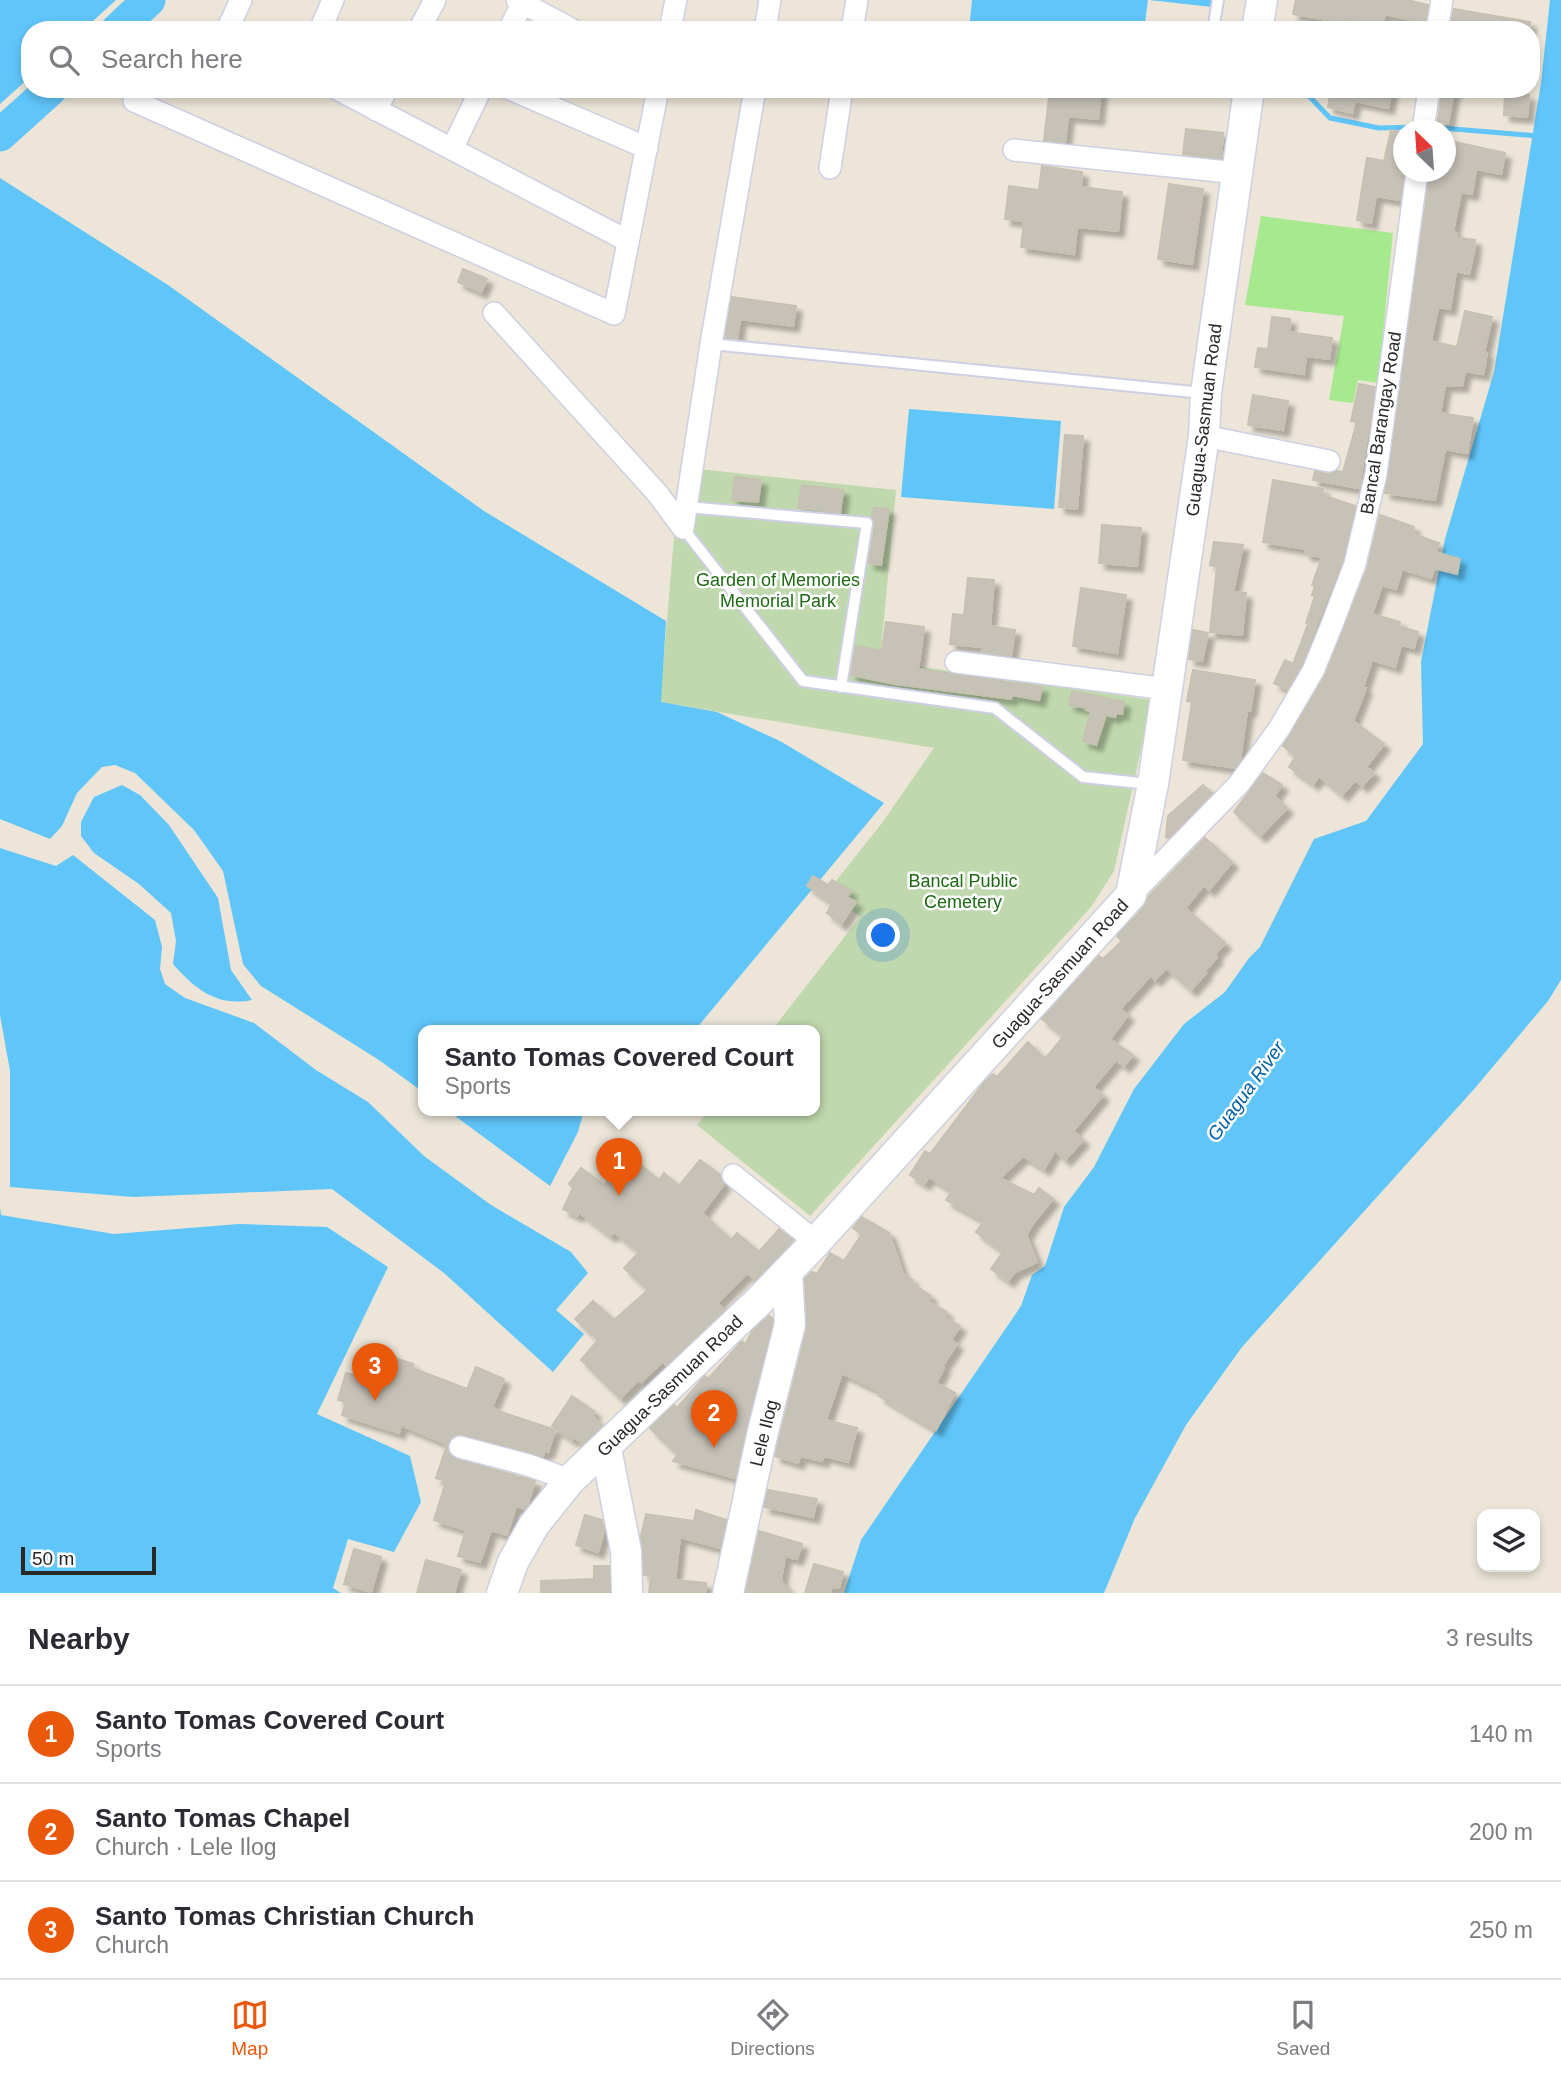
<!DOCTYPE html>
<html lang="en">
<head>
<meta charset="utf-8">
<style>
	body { margin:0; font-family:Helvetica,sans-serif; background:#f2f2f3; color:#2b2b33 }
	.controls { position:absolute; right:21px; bottom:21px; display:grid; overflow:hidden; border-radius:14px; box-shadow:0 4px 10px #0003 }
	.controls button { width:63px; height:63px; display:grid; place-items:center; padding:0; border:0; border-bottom:2px solid #e1e1e2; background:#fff; color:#2b2b33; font:35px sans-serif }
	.compass { position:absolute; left:1393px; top:119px; width:63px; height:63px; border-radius:50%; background:#fff; box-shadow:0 4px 10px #0003; rotate:335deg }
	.scale { position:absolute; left:21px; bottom:18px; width:135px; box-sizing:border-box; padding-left:7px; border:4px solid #282828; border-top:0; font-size:19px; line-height:24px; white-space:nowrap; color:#282828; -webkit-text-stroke:5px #fff; paint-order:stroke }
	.you { position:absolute; left:884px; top:936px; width:24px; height:24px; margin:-18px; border:5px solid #fff; border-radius:50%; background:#1a73e8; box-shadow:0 0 0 10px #1a73e833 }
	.badge { display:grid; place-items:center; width:46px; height:46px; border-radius:50%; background:#ea580c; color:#fff; font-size:23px; font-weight:700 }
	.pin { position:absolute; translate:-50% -58px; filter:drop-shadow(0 2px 4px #0008) }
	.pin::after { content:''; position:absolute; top:37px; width:24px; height:21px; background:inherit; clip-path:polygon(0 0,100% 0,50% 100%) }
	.popup { position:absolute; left:418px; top:1025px; width:402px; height:91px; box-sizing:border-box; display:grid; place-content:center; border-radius:14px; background:#fff; filter:drop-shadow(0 2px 5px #0005); font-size:23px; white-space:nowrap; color:#7c7c81 }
	.popup b { font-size:26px; color:#2b2b33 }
	.popup::after { content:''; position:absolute; left:50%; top:100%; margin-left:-14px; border:14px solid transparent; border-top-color:#fff }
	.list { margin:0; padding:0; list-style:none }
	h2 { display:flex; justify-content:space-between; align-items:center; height:91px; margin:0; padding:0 28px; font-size:30px }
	h2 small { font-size:23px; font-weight:400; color:#7c7c81 }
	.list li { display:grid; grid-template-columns:46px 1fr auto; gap:21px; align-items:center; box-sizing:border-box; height:98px; padding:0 28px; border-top:2px solid #e1e1e2 }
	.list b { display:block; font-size:26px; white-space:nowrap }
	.list p { margin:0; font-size:23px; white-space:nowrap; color:#7c7c81 }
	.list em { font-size:23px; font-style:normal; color:#7c7c81 }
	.icon { flex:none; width:38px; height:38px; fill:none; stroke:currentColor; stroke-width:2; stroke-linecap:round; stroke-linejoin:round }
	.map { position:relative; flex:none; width:1561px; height:1593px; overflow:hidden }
	.search { position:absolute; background:#fff; box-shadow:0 4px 10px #0003; left:21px; right:21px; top:21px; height:77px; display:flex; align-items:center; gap:18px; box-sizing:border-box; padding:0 24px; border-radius:28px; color:#7c7c81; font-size:26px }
	.sheet { height:385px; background:#fff }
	nav { display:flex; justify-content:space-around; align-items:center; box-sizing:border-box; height:98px; border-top:2px solid #e1e1e2; background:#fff; font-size:19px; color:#7c7c81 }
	nav a { display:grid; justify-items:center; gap:4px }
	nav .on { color:#ea580c }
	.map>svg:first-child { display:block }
	.green { fill:#a6e98e }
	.cemetery { fill:#bfd8ad }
	.water { fill:#60c5f9 }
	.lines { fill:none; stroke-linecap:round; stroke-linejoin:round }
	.stream { stroke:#60c5f9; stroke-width:5 }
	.river { stroke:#60c5f9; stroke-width:33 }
	.building { fill:#c7c2b8; stroke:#c7c1b2; stroke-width:2; filter:url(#shadow) }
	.lane-casing { stroke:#cdcfe3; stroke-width:14 }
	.street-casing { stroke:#cdcfe3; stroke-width:24 }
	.secondary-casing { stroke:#cdcfe3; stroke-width:33 }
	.lane { stroke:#fff; stroke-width:10 }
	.street { stroke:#fff; stroke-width:21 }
	.secondary { stroke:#fff; stroke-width:30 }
	.labels { text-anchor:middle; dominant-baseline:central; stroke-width:5; stroke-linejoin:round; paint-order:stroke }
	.street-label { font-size:18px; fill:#282828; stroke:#fff }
	.park-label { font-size:18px; fill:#1e6a13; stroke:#fff }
	.water-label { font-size:19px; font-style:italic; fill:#015fa3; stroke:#fff }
</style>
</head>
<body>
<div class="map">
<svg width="1561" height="1593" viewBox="0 0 1561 1593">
	<defs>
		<filter id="shadow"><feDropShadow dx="6" dy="6" stdDeviation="2" flood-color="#0004"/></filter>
	</defs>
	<rect width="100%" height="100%" fill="#ece5d8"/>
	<polygon class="green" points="1261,216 1393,233 1378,383 1358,380 1353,403 1329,400 1344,316 1245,305"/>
	<polygon class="cemetery" points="680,467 896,490 880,661 1152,700 1114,871 1091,907 810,1216 697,1125 709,1110 815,1110 815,1030 772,1030 860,917 828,891 882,823 934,748 660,702"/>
	<g class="water">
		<polygon points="0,0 116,0 83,30 30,30 30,77 0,104"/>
		<polygon points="972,0 1148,0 1144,30 969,30"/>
		<polygon points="1149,0 1214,0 1212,7"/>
		<polygon points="1550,0 1561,0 1561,980 1548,1001 1475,1088 1242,1347 1186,1425 1135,1518 1104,1593 844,1593 861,1540 1021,1306 1032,1275 1045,1266 1064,1207 1094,1167 1134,1089 1184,1024 1225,992 1249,958 1260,947 1314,839 1366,821 1423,744 1421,662 1445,539 1494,372 1541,83"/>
		<polygon points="0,178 168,285 484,511 666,621 661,702 717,712 780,741 884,803 695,1030 423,1030 423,1092 379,1060 261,986 243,964 223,871 194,830 135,773 115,765 102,767 77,793 62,826 50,839 0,819"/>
		<polygon points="909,409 1061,421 1054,509 901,497"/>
		<path d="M122,785L140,795L169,825L218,898L231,970L252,1000C217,1007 195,989 173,964L176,941L171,913L139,884L94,853L81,836V822L94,797Z"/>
		<polygon points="0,848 56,866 73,855 155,920 162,947 160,969 165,984 185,998 254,1023 316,1070 368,1102 424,1156 491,1205 571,1252 588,1273 556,1310 584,1334 553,1372 444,1273 332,1189 133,1197 10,1187 10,1071 0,1015"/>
		<polygon points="447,1110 584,1110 578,1132 550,1186"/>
		<polygon points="0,1208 1,1215 114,1234 239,1224 327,1227 388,1267 317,1414 410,1456 421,1502 394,1552 348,1539 333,1588 341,1593 0,1593"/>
	</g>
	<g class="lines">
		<g class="stream">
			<polyline points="1310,97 1330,118 1379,128 1419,127"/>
			<polyline points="1429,127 1538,136"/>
		</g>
		<g class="river">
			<polyline points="117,30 149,0"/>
			<polyline points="0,135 51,89"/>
		</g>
	</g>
	<g class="building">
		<polygon points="1296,0 1407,0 1428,5 1425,23 1385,14 1382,26 1346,19 1345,23 1293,14"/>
		<polygon points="1454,9 1530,22 1529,30 1450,30"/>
		<polygon points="1050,89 1101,90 1098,119 1068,116 1065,142 1044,140"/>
		<polygon points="1331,89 1392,89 1388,108 1355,101 1352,113 1328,107"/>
		<polygon points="1442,89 1454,89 1448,123 1438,121"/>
		<polygon points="1505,93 1529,95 1527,117 1504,115"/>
		<polygon points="1186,129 1223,133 1221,158 1183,154"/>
		<polygon points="1391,130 1404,133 1404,172 1400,200 1376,196 1371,223 1357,220 1367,158 1384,161"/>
		<polygon points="1446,140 1505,153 1501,174 1476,169 1472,194 1461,192 1453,232 1457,233 1456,238 1475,240 1474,252 1469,274 1456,271 1450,309 1438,307 1431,341 1457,347 1465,311 1492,317 1484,352 1487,353 1483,374 1465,371 1462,386 1445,385 1440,413 1473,418 1467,453 1445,449 1435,500 1385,493 1430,172 1446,172"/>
		<polygon points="1042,166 1082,172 1081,187 1122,192 1118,231 1077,227 1074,254 1021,247 1024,221 1005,219 1009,186 1039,190"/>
		<polygon points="1169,184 1203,189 1192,264 1158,259"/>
		<polygon points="463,269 487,279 481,292 458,282"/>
		<polygon points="732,297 796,306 793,326 740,319 737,339 725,338"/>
		<polygon points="1272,317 1290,319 1289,332 1332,338 1329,359 1306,356 1304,374 1255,367 1258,348 1268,349"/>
		<polygon points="1359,384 1375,387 1359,488 1313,480 1315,471 1327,474 1337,471 1343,472 1357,422 1351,421"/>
		<polygon points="1253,395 1288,401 1283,430 1248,425"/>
		<polygon points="1065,435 1083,436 1077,509 1059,507"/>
		<polygon points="735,477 761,480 758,502 732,500"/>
		<polygon points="1273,480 1323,489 1322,495 1355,506 1342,560 1301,665 1287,689 1274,683 1285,660 1293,664 1308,624 1306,623 1315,596 1312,595 1315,586 1312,585 1322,557 1305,554 1306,549 1263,542"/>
		<polygon points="802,485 843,490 840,513 798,508"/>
		<polygon points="874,508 889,509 881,565 869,563 875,524 872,517"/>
		<polygon points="1380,515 1414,527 1413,534 1439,543 1435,552 1460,559 1457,574 1434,568 1431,578 1402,569 1396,589 1382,585 1372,614 1400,622 1399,626 1418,632 1414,648 1401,645 1395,667 1372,660 1363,687 1366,688 1353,721 1384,744 1366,767 1374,773 1362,786 1355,780 1342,795 1319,776 1313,784 1289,767 1296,756 1283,746 1325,676 1367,569"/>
		<polygon points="1102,525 1141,528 1137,566 1099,563"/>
		<polygon points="1214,542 1243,545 1233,592 1246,593 1242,635 1210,632 1217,567 1210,565"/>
		<polygon points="968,578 994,580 990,626 1015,630 1011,656 982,652 983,647 950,644 953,614 964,615"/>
		<polygon points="1081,588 1126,595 1117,653 1073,646"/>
		<polygon points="886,622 924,627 918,669 1042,687 1039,700 1012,695 1011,699 895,684 851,675 856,646 882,651"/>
		<polygon points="1193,630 1208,633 1202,661 1189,659"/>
		<polygon points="1193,670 1255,680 1250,711 1247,711 1240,760 1235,768 1183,760 1192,702 1187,701"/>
		<polygon points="1072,691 1124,702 1122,714 1116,713 1115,717 1106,715 1096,745 1083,741 1091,711 1086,710 1087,708 1069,705"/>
		<polygon points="1263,773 1282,785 1274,796 1287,808 1260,836 1234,812"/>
		<polygon points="1203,785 1212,793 1168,838 1166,837 1168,816"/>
		<polygon points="1205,838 1232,862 1209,890 1204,885 1185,908 1225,943 1214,955 1217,957 1204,972 1206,973 1191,990 1166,968 1155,980 1151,975 1120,1009 1128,1015 1110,1039 1133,1055 1124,1066 1116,1060 1093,1087 1103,1095 1073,1131 1083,1140 1065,1160 1055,1150 1044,1169 1023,1156 1000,1178 1034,1195 1039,1188 1053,1199 1033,1223 1026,1235 1037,1262 1015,1272 1008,1281 991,1269 1003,1252 976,1232 984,1221 946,1200 952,1191 929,1177 924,1184 910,1175 925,1151 930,1154 983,1084 993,1074 997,1077 1028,1042 1045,1059 1064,1036 1042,1019 1099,956 1103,959 1122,941 1117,936 1144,907 1149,896"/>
		<polygon points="813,876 828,885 832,880 851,891 847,897 856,902 841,924 827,913 832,903 807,886"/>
		<polygon points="628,1155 659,1180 664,1173 679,1186 700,1160 720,1175 724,1184 702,1213 731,1240 737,1233 759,1252 779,1229 793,1240 755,1280 747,1273 717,1303 724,1310 666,1365 662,1362 641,1382 638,1380 620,1398 581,1360 598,1340 575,1319 593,1301 614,1320 648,1290 624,1268 639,1252 614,1232 610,1236 579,1212 577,1216 563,1209 573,1188 569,1184 581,1168 604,1185"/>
		<polygon points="862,1217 889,1233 903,1274 913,1280 911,1283 931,1296 928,1301 947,1312 944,1316 960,1326 951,1340 957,1344 942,1367 944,1368 936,1383 955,1393 936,1430 879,1396 882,1392 842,1373 826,1420 857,1428 848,1462 824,1456 822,1461 800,1456 798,1463 775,1456 807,1328 805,1279 812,1272 817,1274 830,1253 844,1261 862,1234 853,1228"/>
		<polygon points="769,1316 772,1318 772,1322 735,1478 673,1461 678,1455 650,1428 674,1405 677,1408 705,1376 708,1379 742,1341 745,1345 753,1330"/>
		<polygon points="367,1349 413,1364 412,1368 467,1389 476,1367 504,1379 492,1407 501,1412 555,1430 548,1452 544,1451 543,1456 463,1434 451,1437 447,1444 401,1425 399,1433 342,1415 346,1402 338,1400 346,1373 357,1376"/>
		<polygon points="572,1396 595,1412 592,1416 602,1425 583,1444 574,1437 572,1440 552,1426"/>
		<polygon points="447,1445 450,1456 456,1459 535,1481 527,1506 525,1509 516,1506 507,1535 491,1530 480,1562 458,1556 466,1530 434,1520 446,1481 436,1478"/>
		<polygon points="768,1490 817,1499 813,1517 764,1507"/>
		<polygon points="696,1510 726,1520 720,1548 680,1537 675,1580 706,1583 706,1593 649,1593 651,1575 644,1575 641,1536 646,1514 694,1521"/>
		<polygon points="585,1515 602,1520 604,1531 598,1552 576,1545"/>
		<polygon points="759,1531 802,1544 797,1559 785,1556 781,1580 790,1593 746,1593"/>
		<polygon points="354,1549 381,1557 371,1592 344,1584"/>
		<polygon points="426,1560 461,1570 454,1593 417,1593"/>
		<polygon points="814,1564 843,1572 839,1588 832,1587 830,1593 805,1593"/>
		<polygon points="594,1566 609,1566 609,1593 541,1593 541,1581 594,1579"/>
	</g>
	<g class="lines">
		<g class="lane-casing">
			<g id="lane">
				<polyline points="1213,30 1218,0"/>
				<polyline points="711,344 1203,393"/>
				<polyline points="687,507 867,523 841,687"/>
				<polyline points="683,528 803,681 995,708 1083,777 1150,784"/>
			</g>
		</g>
		<g class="street-casing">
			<g id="street">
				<polyline points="517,0 573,30"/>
				<polyline points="227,30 241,0"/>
				<polyline points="320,30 333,0"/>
				<polyline points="419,30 435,0"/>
				<polyline points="509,30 524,0"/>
				<polyline points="670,30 676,0"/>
				<polyline points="765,30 770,0"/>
				<polyline points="852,30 857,0"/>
				<polyline points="1437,30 1442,0"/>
				<polyline points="149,89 134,101 614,314 658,89"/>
				<polyline points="337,89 628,241"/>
				<polyline points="510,89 647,148"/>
				<polyline points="376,110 387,89"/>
				<polyline points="1423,130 1429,89"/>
				<polyline points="452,149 481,89"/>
				<polyline points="1014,150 1238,173"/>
				<polyline points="830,168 842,89"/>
				<polyline points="494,313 657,493 683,528 711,344 755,89"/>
				<polyline points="1204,436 1329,461"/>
				<polyline points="956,662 1167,689"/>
				<polyline points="1131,895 1239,784 1279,729 1313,671 1331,627 1355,564 1376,474 1417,172"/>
				<polyline points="733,1175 816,1242"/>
				<polyline points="460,1447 528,1465 570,1480"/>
			</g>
		</g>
		<g class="secondary-casing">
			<g id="secondary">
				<polyline points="1257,30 1262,0"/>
				<polyline points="606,1448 626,1551 627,1593"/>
				<polyline points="502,1593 513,1562 534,1525 570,1480 757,1303 816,1242 1131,895 1153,784 1204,436 1206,393 1249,89"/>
				<polyline points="728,1593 763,1431 790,1324 787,1272"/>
			</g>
		</g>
		<use href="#lane" class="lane"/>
		<use href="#street" class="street"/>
		<use href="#secondary" class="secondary"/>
	</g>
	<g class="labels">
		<g class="street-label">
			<text transform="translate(1204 420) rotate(-83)">Guagua-Sasmuan Road</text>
			<text transform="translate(1381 423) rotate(-81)">Bancal Barangay Road</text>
			<text transform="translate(1060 974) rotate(-48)">Guagua-Sasmuan Road</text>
			<text transform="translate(670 1386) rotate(-44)">Guagua-Sasmuan Road</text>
			<text transform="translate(764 1433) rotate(-76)">Lele Ilog</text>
		</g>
		<g class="park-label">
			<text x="778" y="580">Garden of Memories<tspan x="778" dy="21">Memorial Park</tspan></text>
			<text x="963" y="881">Bancal Public<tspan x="963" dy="21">Cemetery</tspan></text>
		</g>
		<g class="water-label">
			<text transform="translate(1246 1091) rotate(-54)">Guagua River</text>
		</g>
	</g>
</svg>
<div class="controls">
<button><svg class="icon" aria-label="layers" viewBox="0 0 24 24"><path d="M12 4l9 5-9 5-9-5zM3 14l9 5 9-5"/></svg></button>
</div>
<svg class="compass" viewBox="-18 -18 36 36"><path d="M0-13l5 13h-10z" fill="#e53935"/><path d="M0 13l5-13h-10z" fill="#7c7c81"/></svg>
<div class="scale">50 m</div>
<div class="you"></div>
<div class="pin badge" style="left:619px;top:1196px">1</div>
<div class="popup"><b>Santo Tomas Covered Court</b>Sports</div>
<div class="pin badge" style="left:714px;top:1448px">2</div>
<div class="pin badge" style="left:375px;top:1401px">3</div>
<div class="search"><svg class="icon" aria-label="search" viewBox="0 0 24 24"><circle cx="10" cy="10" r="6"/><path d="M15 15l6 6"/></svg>Search here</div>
</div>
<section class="sheet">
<h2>Nearby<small>3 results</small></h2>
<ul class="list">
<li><span class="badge">1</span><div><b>Santo Tomas Covered Court</b><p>Sports</p></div><em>140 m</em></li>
<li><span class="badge">2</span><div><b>Santo Tomas Chapel</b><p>Church · Lele Ilog</p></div><em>200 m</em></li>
<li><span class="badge">3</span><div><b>Santo Tomas Christian Church</b><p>Church</p></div><em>250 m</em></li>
</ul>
</section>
<nav>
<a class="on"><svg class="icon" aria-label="map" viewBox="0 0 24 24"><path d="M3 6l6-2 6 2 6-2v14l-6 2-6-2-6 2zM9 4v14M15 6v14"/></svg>Map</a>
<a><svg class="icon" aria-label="directions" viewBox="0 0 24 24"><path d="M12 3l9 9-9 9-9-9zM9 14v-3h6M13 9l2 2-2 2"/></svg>Directions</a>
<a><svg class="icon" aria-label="saved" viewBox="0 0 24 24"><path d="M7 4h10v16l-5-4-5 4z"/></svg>Saved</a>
</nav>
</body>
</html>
